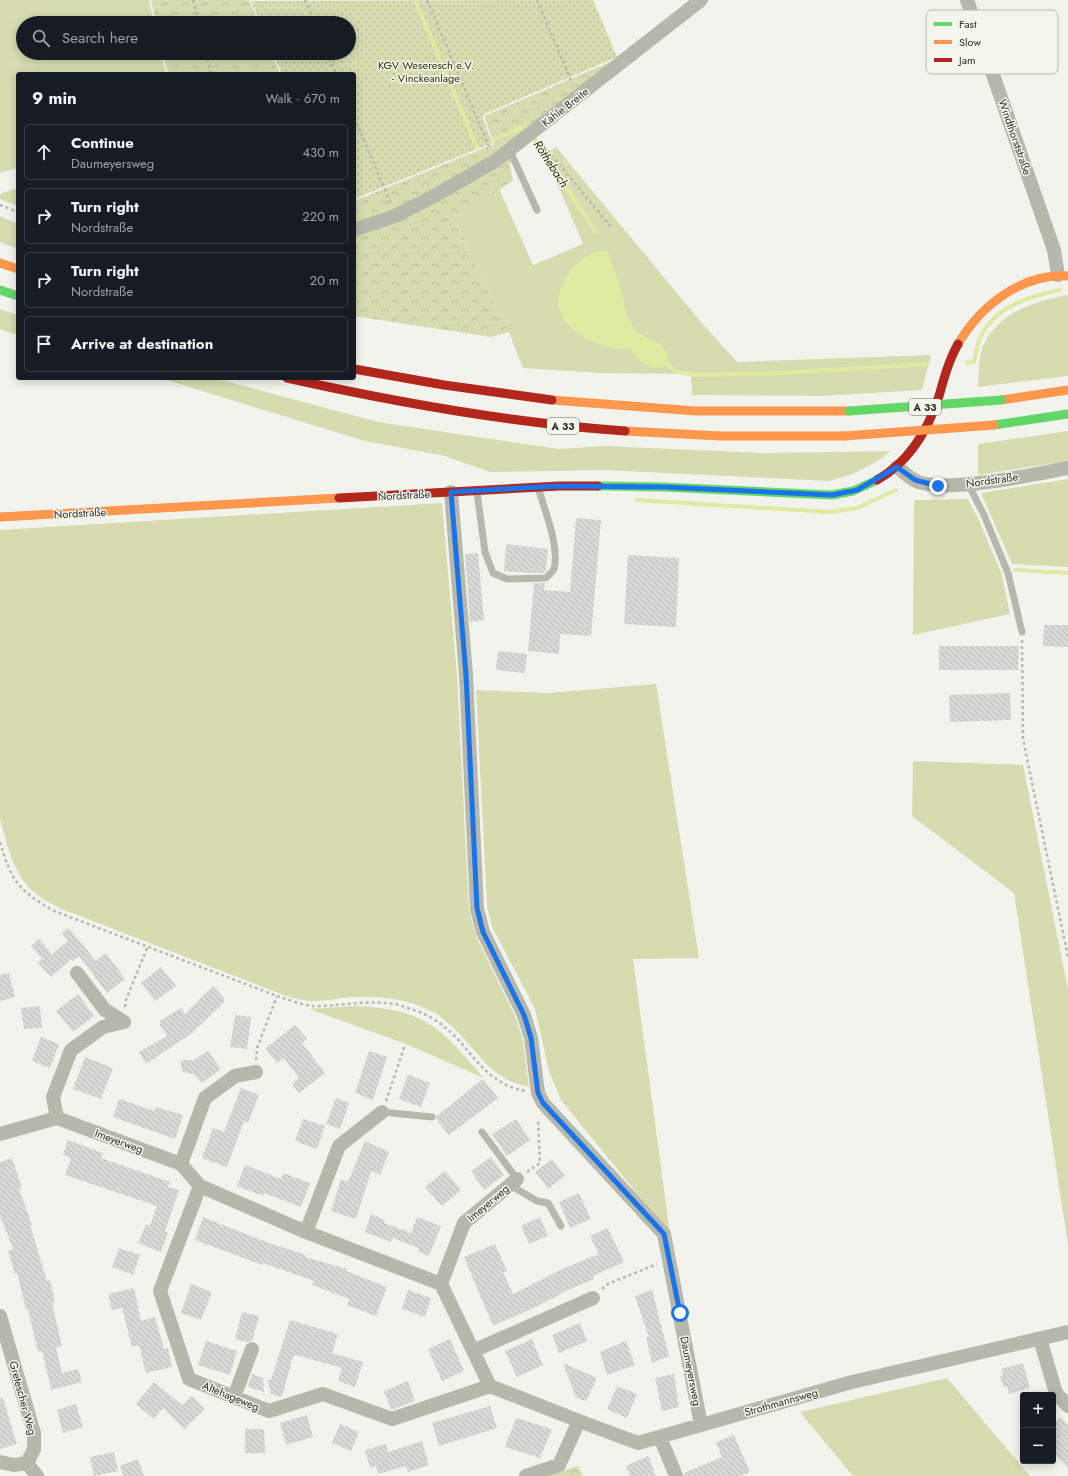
<!DOCTYPE html>
<html lang="en">
<head>
<meta charset="utf-8">
<style>
	:root { --surface:#171b24; --page:#20242c; --text:#f1f3f6; --muted:#9ea1a6; --line:#363941 }
	body { margin:0; font-family:Jost,sans-serif; background:var(--page); color:var(--text) }
	.controls { position:absolute; right:12px; bottom:12px; display:grid; overflow:hidden; border-radius:4px; box-shadow:0 2px 10px #0003 }
	.controls button { width:36px; height:36px; display:grid; place-items:center; padding:0; border:0; border-bottom:1px solid var(--line); background:var(--surface); color:var(--text); font:20px sans-serif }
	.stop { position:absolute; width:12px; height:12px; margin:-9px; border:3px solid #1a73e8; border-radius:50%; background:#fff }
	.stop.end { background:#1a73e8; border-color:#fff; box-shadow:0 1px 4px #0008 }
	.list { margin:0; padding:0; list-style:none }
	h2 { display:flex; justify-content:space-between; align-items:center; height:52px; margin:0; padding:0 16px; font-size:17px }
	h2 small { font-size:13px; font-weight:400; color:var(--muted) }
	.list li { display:grid; grid-template-columns:26px 1fr auto; gap:12px; align-items:center; box-sizing:border-box; height:56px; margin:0 8px 8px; padding:0 8px; border:1px solid var(--line); border-radius:4px }
	.list b { display:block; font-size:15px; white-space:nowrap }
	.list p { margin:0; font-size:13px; white-space:nowrap; color:var(--muted) }
	.list em { font-size:13px; font-style:normal; color:var(--muted) }
	.icon { flex:none; width:22px; height:22px; fill:none; stroke:currentColor; stroke-width:2; stroke-linecap:round; stroke-linejoin:round }
	.map { position:relative; flex:none; width:1068px; height:1476px; overflow:hidden }
	.search { position:absolute; background:var(--surface); box-shadow:0 2px 10px #0003; left:16px; top:16px; width:340px; height:44px; display:flex; align-items:center; gap:10px; box-sizing:border-box; padding:0 14px; border-radius:22px; color:var(--muted); font-size:15px }
	.panel { position:absolute; background:var(--surface); box-shadow:0 2px 10px #0003; left:16px; top:72px; width:340px; height:308px; border-radius:4px }
	.map>svg:first-child { display:block }
	.grass { fill:#d6dcb0 }
	.forest { fill:url(#forest-crowns) }
	.garden { fill:url(#garden-dots) }
	.water { fill:#dfeaa2 }
	.lines { fill:none; stroke-linecap:round; stroke-linejoin:round }
	.stream { stroke:#dfeaa2; stroke-width:4 }
	.building { fill:url(#building-back-hatch) }
	.path { stroke:#b8b9b0; stroke-width:2.5; stroke-dasharray:3 3; stroke-linecap:butt }
	.lane { stroke:#b7b8ac; stroke-width:7 }
	.street { stroke:#b7b8ac; stroke-width:14 }
	.fast { stroke:#63d668; stroke-width:9 }
	.slow { stroke:#ff974d; stroke-width:9 }
	.jam { stroke:#b3261e; stroke-width:9 }
	.fast-bridge { stroke:#63d668; stroke-width:9 }
	.slow-bridge { stroke:#ff974d; stroke-width:9 }
	.route { stroke:#1a73e8; stroke-width:5 }
	.labels { text-anchor:middle; dominant-baseline:central; stroke-width:3; stroke-linejoin:round; paint-order:stroke }
	.shield { fill:#f4f5ec; stroke:#696a65; stroke-width:1 }
	.shield-label { font-size:10px; font-weight:bold; fill:#2e2f2b }
	.park-label { font-size:11px; fill:#2e3307; stroke:#f4f5ec }
	.street-label { font-size:11px; fill:#2e2f2b; stroke:#f4f5ec }
	.water-label { font-size:12px; font-style:italic; fill:#282d01; stroke:#f4f5ec }
	.key { fill:#f4f5ec; stroke:#b9bab2; stroke-width:1 }
	.key-label { font-size:11px; fill:#2e2f2b }
</style>
</head>
<body>
<div class="map">
<svg width="1068" height="1476" viewBox="0 0 1068 1476">
	<defs>
		<pattern id="forest-crowns" width="20" height="18" patternUnits="userSpaceOnUse"><rect width="20" height="18" fill="#d6dcb0"/><path d="M2 6a3 3 0 1 1 6 0M12 15a3 3 0 1 1 6 0" fill="none" stroke="#b8bd98"/></pattern>
		<pattern id="garden-dots" width="8" height="8" patternUnits="userSpaceOnUse"><rect width="8" height="8" fill="#d6dcb0"/><path d="M2 2h.1M6 6h.1" fill="none" stroke="#b8bd98" stroke-width="1.8" stroke-linecap="round"/></pattern>
		<pattern id="building-back-hatch" width="6" height="6" patternUnits="userSpaceOnUse"><rect width="6" height="6" fill="#d8d9d5"/><path d="M-1 5l2 2M0 0l6 6M5-1l2 2" fill="none" stroke="#babbb7"/></pattern>
	</defs>
	<rect width="100%" height="100%" fill="#f3f3ee"/>
	<path class="grass" d="M0,0H149L154,23H23V53H161L166,74H18V168L0,173Z
		M556,147L700,321L737,362L931,355L922,390L820,396L692,395L691,374L601,373L523,368L509,332L453,218L499,189L533,265L583,244L545,155Z
		M18,188V206L0,199V194Z
		M0,216L18,224V249L0,242Z
		M1068,295V376L978,387C979,373 978,355 985,342C1002,311 1036,301 1068,295Z
		M0,309L18,315V335L0,329Z
		M160,378H214L378,422L559,449L605,446L763,453L891,451C872,466 853,475 829,481L603,470L490,472L445,456L365,441Z
		M1068,431V461L978,475V444Z
		M1068,479V567L1012,564L981,493Z
		M968,499L978,518L1002,575L1010,614L913,635L914,500Z
		M442,503L457,675L469,910L477,938L517,1020L523,1041L529,1087C488,1079 478,1049 449,1024C445,1021 440,1016 435,1013C409,999 382,996 352,997C339,998 326,1001 313,1001C304,1001 294,998 286,996L59,908C52,904 44,900 38,895C13,877 8,846 0,819V530Z
		M656,684L699,958L633,959L670,1234L561,1100L549,1071L535,1009L492,927L487,906L476,690L548,693Z
		M913,761L1023,765L1068,990V1245L1014,893L912,816Z
		M354,1006C426,1009 439,1027 484,1078L406,1044L309,1009Z
		M947,1378L1030,1476H853L800,1412Z"/>
	<path class="forest" d="M151,0H249L259,23H156Z
		M163,53H271L280,74H168Z
		M617,59L514,141L510,166L513,181L453,218L509,332L491,337L354,316V201L494,144L484,116Z
		M578,1466L583,1476H546Z"/>
	<path class="garden" d="M593,0L617,57L482,115L492,143L354,199V74H282L273,53H349V23H260L251,1Z"/>
	<path class="water" d="M598,251H608C611,263 617,274 620,286C624,300 625,316 634,328C644,342 667,338 668,360L662,367C647,369 640,362 631,350C624,347 615,350 607,347C581,340 545,315 562,285C572,266 578,259 598,251Z"/>
	<g class="lines">
		<path class="stream" d="M415,0L477,147
			M493,140L526,126L595,231
			M967,363L974,362C976,354 977,345 980,338C995,306 1030,296 1060,290
			M666,364L677,372L695,375L782,373L926,364
			M637,500L830,512L857,508L896,490
			M1015,570L1068,573"/>
	</g>
	<path class="building" d="M576,518L601,520L591,636L560,634L559,654L528,651L534,583H545L544,590L570,592Z
		M506,544L548,549L546,571L544,573H530L504,571Z
		M478,553L484,620L470,622L465,554Z
		M628,555L679,558L676,627L624,624Z
		M1044,625H1068V647L1043,646Z
		M939,646H1019L1018,670H939Z
		M498,651L527,654L525,673L496,670Z
		M1010,693L1011,720L950,722L949,695Z
		M69,928L96,961L106,953L125,979L107,993L79,956L73,961L71,959L51,977L38,963L42,959L31,946L39,939L52,954L68,941L62,933Z
		M161,967L176,986L155,1001L141,983Z
		M9,973L15,997L0,1001V975Z
		M213,986L224,998V1002L192,1033L146,1064L139,1052L167,1036L160,1025V1021L181,1008L185,1014Z
		M78,994L94,1016L73,1032L56,1011Z
		M40,1006L42,1028L24,1029L21,1008Z
		M235,1015L251,1017L247,1049L230,1047Z
		M295,1025L307,1039L302,1043L325,1073L299,1093L292,1084L299,1078L284,1058L277,1063L265,1049Z
		M41,1037L59,1044L50,1068L32,1061Z
		M208,1051L221,1069L202,1083L193,1074L183,1072L181,1068V1060H194Z
		M369,1051L387,1057L373,1100L355,1093Z
		M85,1057L113,1068L101,1099L73,1089Z
		M408,1075L430,1083L421,1107L399,1099Z
		M483,1079L498,1098L449,1135L436,1119L437,1116Z
		M241,1088L259,1095L248,1123L244,1121L227,1167L202,1158L213,1128L224,1132Z
		M336,1098L349,1103L340,1129L326,1124Z
		M119,1099L155,1111L156,1107L183,1115L175,1139L113,1117Z
		M303,1119L325,1126L317,1149L295,1141Z
		M516,1119L530,1140L507,1156L492,1134Z
		M68,1140L103,1153L101,1158L170,1182L168,1187L179,1190L165,1231L168,1233L161,1252L138,1243L146,1224L150,1226L157,1206L65,1175L71,1158L63,1155Z
		M365,1141L389,1152L380,1175L371,1171L356,1219L331,1211L341,1179L348,1182Z
		M491,1157L504,1175L484,1190L471,1171Z
		M12,1158L22,1188L19,1189L32,1225H30L47,1281L50,1280L55,1302L52,1303L62,1346L56,1347L62,1373L78,1369L82,1382L51,1390L42,1351L38,1352L28,1309L26,1310L17,1273L15,1274L8,1251L13,1249L0,1216V1162Z
		M552,1159L565,1176L548,1189L535,1172Z
		M245,1165L281,1179L283,1173L310,1183L301,1207L264,1193L263,1196L237,1186Z
		M445,1171L461,1190L442,1206L425,1187Z
		M579,1193L591,1219L570,1228L559,1202Z
		M371,1214L385,1220L384,1223L411,1233L417,1217L441,1226L429,1256L417,1251L419,1248L393,1238L391,1242L365,1232Z
		M203,1217L269,1243L306,1255L305,1257L347,1269L346,1271L387,1287L376,1316L347,1305L349,1299L312,1285L314,1281L263,1263L262,1265L195,1240Z
		M540,1217L548,1236L529,1244L521,1226Z
		M608,1228L624,1262L593,1276L594,1279L560,1293L561,1294L533,1308L493,1326L464,1257L495,1244L507,1271L503,1272L513,1294L560,1270L599,1254L590,1236Z
		M119,1248L140,1255L133,1275L112,1267Z
		M191,1284L212,1292L201,1320L181,1313Z
		M134,1288L141,1321L155,1317L164,1349L168,1348L172,1367L146,1373L139,1345L132,1347L122,1308L112,1310L108,1294Z
		M408,1290L431,1298L425,1317L402,1309Z
		M652,1290L669,1356L652,1363L646,1337H649L635,1296Z
		M242,1312L259,1316L252,1341L247,1342L235,1339Z
		M290,1320L338,1334L332,1353L363,1362L355,1387L338,1381L342,1368L296,1355L295,1356H293L282,1397L271,1394L267,1379L271,1380Z
		M580,1323L587,1341L559,1353L552,1335Z
		M450,1339L464,1371L442,1381L428,1349Z
		M532,1339L543,1365L517,1377L505,1351Z
		M206,1341L237,1351L230,1375L198,1365Z
		M626,1341L635,1365L607,1375L600,1352Z
		M563,1363L597,1378L586,1401L576,1398Z
		M1023,1363L1030,1388L1009,1394L1007,1386L1003,1387L1000,1376H1003L1001,1369Z
		M252,1374L263,1378L264,1392L248,1387Z
		M674,1374L679,1407L662,1411L655,1378Z
		M408,1381L415,1401L391,1410L384,1391Z
		M154,1382L182,1405L192,1396L205,1409L184,1429L163,1408L154,1419L136,1404Z
		M617,1386L637,1394L627,1418L607,1409Z
		M3,1398L17,1444L0,1449V1399Z
		M76,1404L83,1427L63,1433L57,1410Z
		M490,1406L497,1428L439,1446L432,1423Z
		M307,1415L313,1437L286,1445L280,1423Z
		M1061,1417L1068,1425V1469L1053,1451V1424Z
		M516,1418L552,1429L540,1458L505,1447Z
		M340,1424L359,1432L351,1451L332,1443Z
		M245,1429H264L265,1453H245Z
		M734,1435L750,1472L740,1476H684V1473L722,1457L716,1442Z
		M422,1441L429,1465L408,1472L406,1466L378,1474L376,1466L370,1468L365,1450L386,1444L388,1452Z
		M114,1452L118,1471L94,1476L90,1457Z
		M648,1456L656,1476H630L626,1466Z
		M138,1459L144,1476H123L120,1466Z"/>
	<g class="lines">
		<path class="path" d="M193,0L199,23
			M305,0L315,23
			M427,0L490,149
			M537,0L572,83
			M206,53L211,74
			M327,53L336,74
			M354,117L391,204
			M540,141L611,227
			M0,205L18,212
			M1022,640L1023,739L1068,957
			M0,842C11,881 19,891 54,911L277,996C288,999 301,1005 312,1006C344,1007 377,996 408,1008C417,1011 426,1014 433,1019C470,1040 477,1081 525,1091
			M125,1007L126,1000L147,948
			M256,1060L257,1048L277,996
			M386,1101L405,1045
			M527,1172L540,1163L538,1119
			M602,1289L608,1284L657,1264"/>
		<path class="lane" d="M510,151L537,210
			M968,484L984,515L1008,573L1022,632
			M477,492L485,552L493,573L507,579L546,578C549,575 552,572 554,569C560,546 544,509 538,487
			M382,1112L432,1117
			M482,1132L517,1179
			M510,1185L537,1201L548,1203L561,1226"/>
		<path class="street" d="M967,0L1054,250L1058,275
			M354,230L395,216L438,194L495,161L701,0
			M897,467C903,471 908,477 914,480C941,495 1035,474 1068,468
			M451,492L466,675L477,909L483,932L524,1015L531,1038L538,1093L543,1103L664,1234L701,1425
			M77,973L105,1010L124,1022
			M57,1118L53,1097L71,1050L103,1027L124,1022
			M0,1134L57,1118L181,1164L200,1186L306,1232L441,1284L490,1386L579,1421
			M181,1164L205,1098L235,1076L256,1072
			M200,1186L160,1291L189,1379L269,1411L323,1394L392,1419L490,1386
			M306,1232L339,1146L382,1112
			M441,1284L464,1223L517,1179
			M0,1316L34,1433V1449L27,1463
			M1040,1339L1056,1393L1068,1406
			M473,1351L593,1298
			M234,1397L252,1349
			M660,1437L676,1476
			M0,1462L14,1465L27,1463
			M27,1463L37,1476
			M526,1476L559,1465L579,1421L638,1443L852,1382L1068,1332"/>
		<path class="fast" d="M0,290L18,296
			M994,425L1068,414
			M598,486L663,487L832,495L853,491L877,480"/>
		<path class="slow" d="M0,263L18,269
			M958,344C980,306 1022,273 1068,276
			M552,400L696,411H849
			M1001,400L1068,390
			M625,431L721,436H844
			M0,517L339,498"/>
		<path class="jam" d="M354,369L444,385L552,400
			M287,378C399,403 511,423 625,431
			M877,480C909,462 928,430 939,396C944,378 949,360 958,344
			M339,498L559,486H598"/>
		<path class="fast-bridge" d="M849,411L1001,400"/>
		<path class="slow-bridge" d="M844,436L994,425"/>
	</g>
	<g class="lines">
		<path class="route" d="M680,1313L664,1234L543,1103L538,1093L531,1038L524,1015L483,932L477,908L466,675L451,492L559,486L663,487L832,495L857,490L897,467L915,480L938,486"/>
	</g>
	<g class="labels">
		<g class="shield">
			<rect x="909" y="399" width="32" height="16" rx="3"/>
			<rect x="547" y="418" width="32" height="16" rx="3"/>
		</g>
		<g class="shield-label">
			<text x="925" y="407">A 33</text>
			<text x="563" y="426">A 33</text>
		</g>
		<g class="park-label">
			<text x="426" y="65">KGV Weseresch e.V.<tspan x="426" dy="13">- Vinckeanlage</tspan></text>
		</g>
		<g class="street-label">
			<text transform="translate(565 107) rotate(-38)">Kahle Breite</text>
			<text transform="translate(1015 137) rotate(71)">Windthorststraße</text>
			<text transform="translate(992 480) rotate(-8)">Nordstraße</text>
			<text transform="translate(404 495) rotate(-3)">Nordstraße</text>
			<text transform="translate(80 513) rotate(-3)">Nordstraße</text>
			<text transform="translate(119 1141) rotate(20)">Imeyerweg</text>
			<text transform="translate(488 1203) rotate(-40)">Imeyerweg</text>
			<text transform="translate(691 1371) rotate(79)">Daumeyersweg</text>
			<text transform="translate(231 1396) rotate(22)">Altehageweg</text>
			<text transform="translate(23 1398) rotate(75)">Gretescher Weg</text>
			<text transform="translate(781 1402) rotate(-16)">Strothmannsweg</text>
		</g>
		<g class="water-label">
			<text transform="translate(551 164) rotate(57)">Röthebach</text>
		</g>
	</g>
	<rect x="926" y="10" width="132" height="64" rx="6" class="key"/>
	<rect x="934" y="22" width="18" height="4" fill="#63d668"/>
	<rect x="934" y="40" width="18" height="4" fill="#ff974d"/>
	<rect x="934" y="58" width="18" height="4" fill="#b3261e"/>
	<g class="key-label">
		<text x="959" y="28">Fast</text>
		<text x="959" y="46">Slow</text>
		<text x="959" y="64">Jam</text>
	</g>
</svg>
<div class="controls">
<button>+</button>
<button>−</button>
</div>
<div class="stop" style="left:680px;top:1313px"></div>
<div class="stop end" style="left:938px;top:486px"></div>
<div class="search"><svg class="icon" aria-label="search" viewBox="0 0 24 24"><circle cx="10" cy="10" r="6"/><path d="M15 15l6 6"/></svg>Search here</div>
<section class="panel">
<h2>9 min<small>Walk · 670 m</small></h2>
<ul class="list">
<li><svg class="icon" aria-label="ahead" viewBox="0 0 24 24"><path d="M12 20V5M6 11l6-6 6 6"/></svg><div><b>Continue</b><p>Daumeyersweg</p></div><em>430 m</em></li>
<li><svg class="icon" aria-label="right" viewBox="0 0 24 24"><path d="M7 20v-9h11M14 6l5 5-5 5"/></svg><div><b>Turn right</b><p>Nordstraße</p></div><em>220 m</em></li>
<li><svg class="icon" aria-label="right" viewBox="0 0 24 24"><path d="M7 20v-9h11M14 6l5 5-5 5"/></svg><div><b>Turn right</b><p>Nordstraße</p></div><em>20 m</em></li>
<li><svg class="icon" aria-label="arrive" viewBox="0 0 24 24"><path d="M6 21V4h12l-3 4 3 4H6"/></svg><div><b>Arrive at destination</b></div></li>
</ul>
</section>
</div>
</body>
</html>
